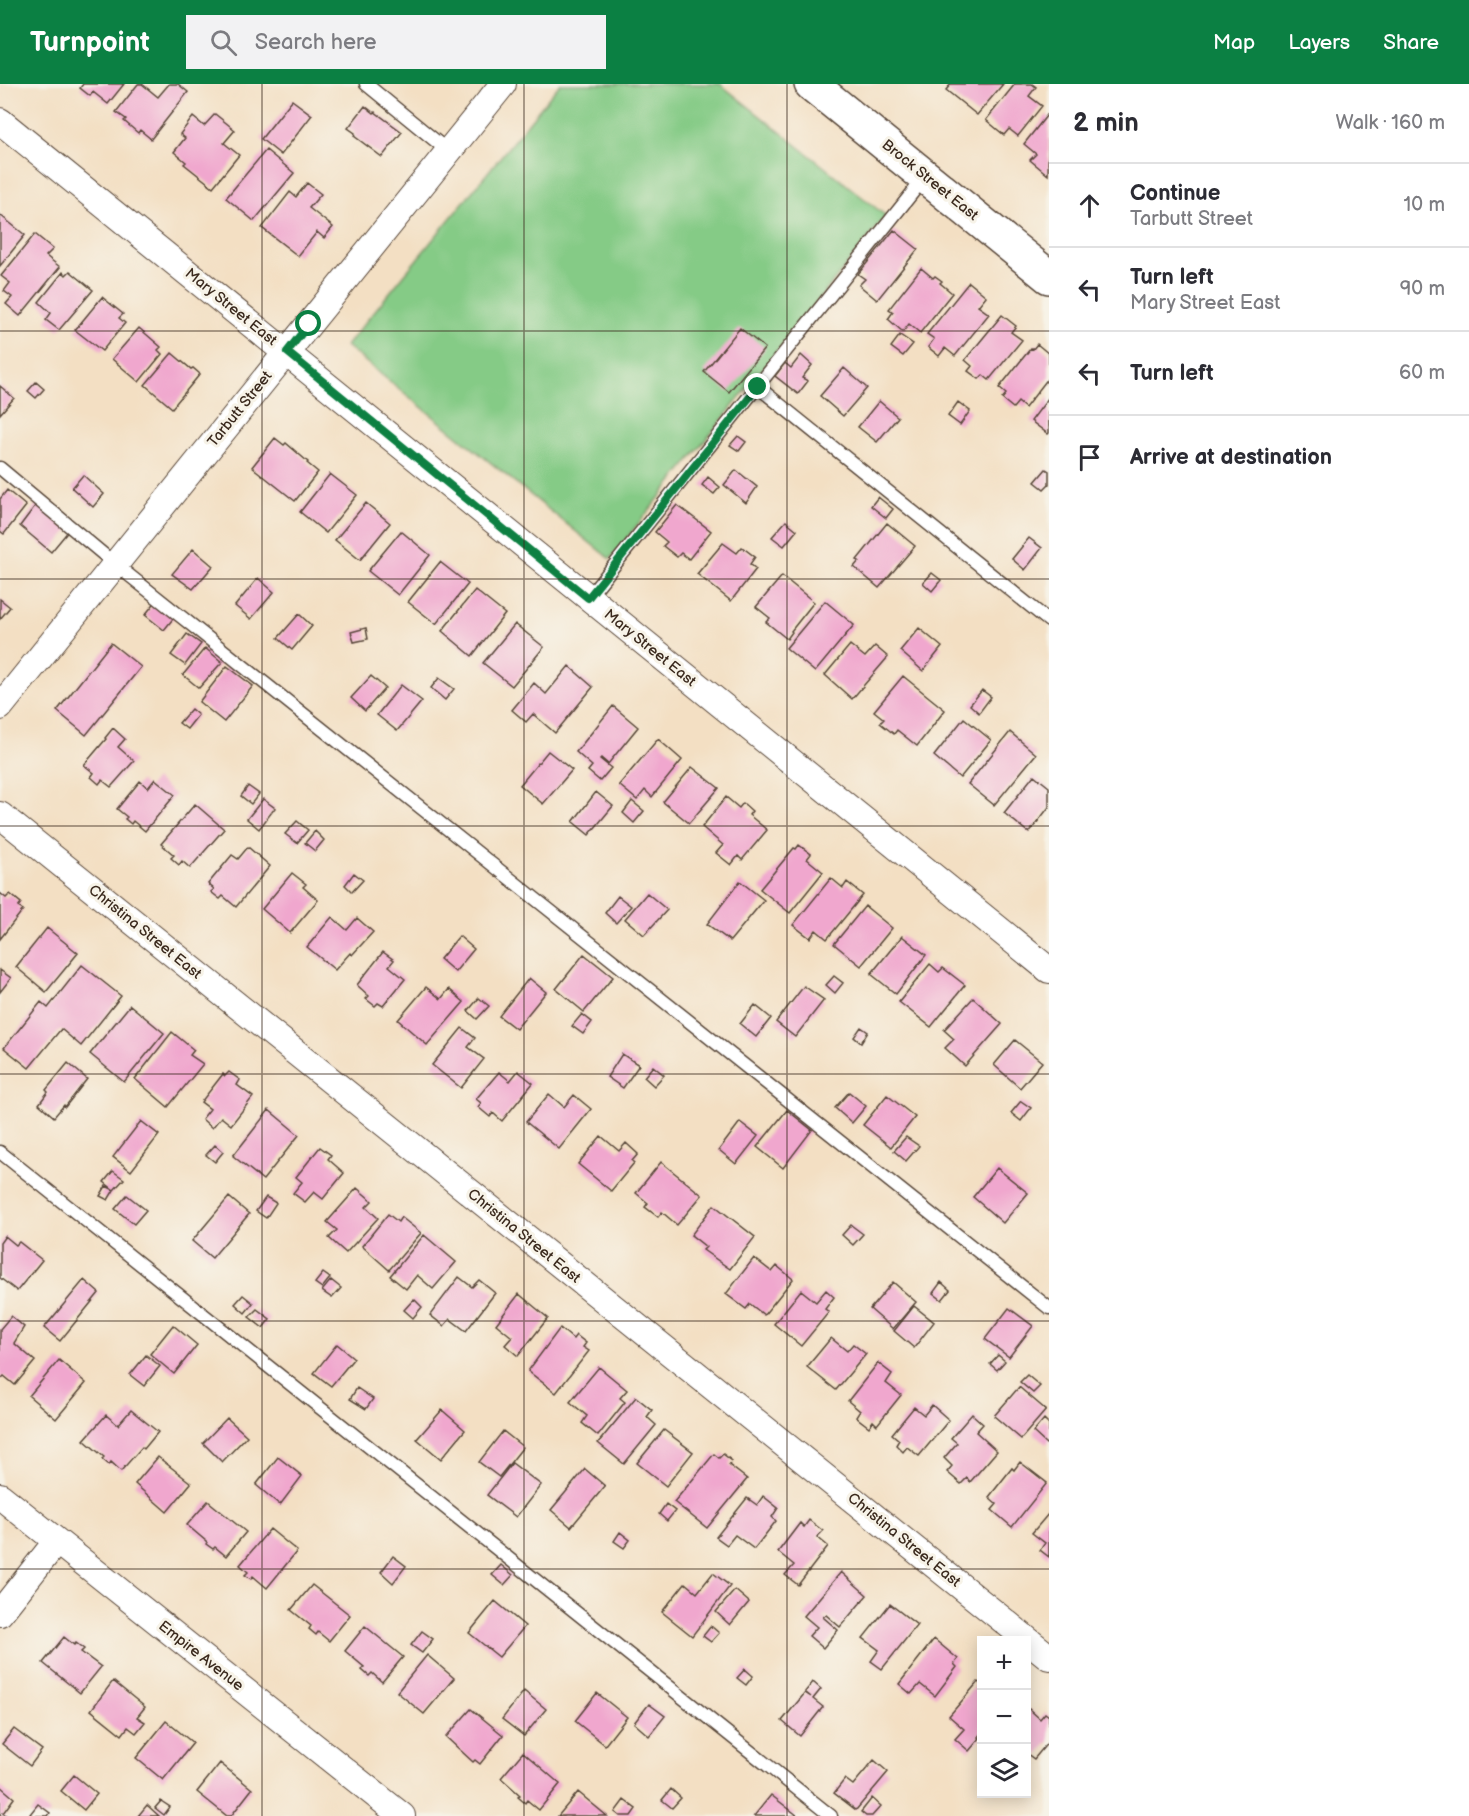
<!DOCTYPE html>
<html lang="en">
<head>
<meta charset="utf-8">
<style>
	:root { --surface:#fff; --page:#f2f2f3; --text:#2b2b33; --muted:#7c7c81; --line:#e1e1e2; --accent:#0b8043 }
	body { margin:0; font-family:"Balsamiq Sans",sans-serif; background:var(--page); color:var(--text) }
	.controls { position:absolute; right:18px; bottom:18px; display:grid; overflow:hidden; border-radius:0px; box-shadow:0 3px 15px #0003 }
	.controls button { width:54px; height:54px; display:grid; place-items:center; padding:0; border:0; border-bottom:2px solid var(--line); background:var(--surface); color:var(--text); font:30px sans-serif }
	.stop { position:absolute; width:18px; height:18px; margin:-14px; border:4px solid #0b8043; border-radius:50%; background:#fff }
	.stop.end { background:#0b8043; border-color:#fff; box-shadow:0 2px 6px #0008 }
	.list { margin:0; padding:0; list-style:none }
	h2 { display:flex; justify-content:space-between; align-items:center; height:78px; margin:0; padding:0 24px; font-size:26px }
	h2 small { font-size:20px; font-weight:400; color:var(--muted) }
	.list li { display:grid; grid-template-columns:39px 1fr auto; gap:18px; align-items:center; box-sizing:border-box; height:84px; padding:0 24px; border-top:2px solid var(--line) }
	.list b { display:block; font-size:22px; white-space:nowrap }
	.list p { margin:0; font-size:20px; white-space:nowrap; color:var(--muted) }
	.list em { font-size:20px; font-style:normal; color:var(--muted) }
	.icon { flex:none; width:33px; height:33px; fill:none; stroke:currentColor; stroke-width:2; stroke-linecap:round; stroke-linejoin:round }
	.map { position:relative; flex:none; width:1049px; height:1732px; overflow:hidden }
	header { display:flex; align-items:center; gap:36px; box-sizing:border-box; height:84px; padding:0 30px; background:var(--accent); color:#fff }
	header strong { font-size:28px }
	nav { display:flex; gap:33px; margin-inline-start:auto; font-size:21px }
	.search { width:420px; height:54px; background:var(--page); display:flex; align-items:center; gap:15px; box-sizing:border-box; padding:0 21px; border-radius:0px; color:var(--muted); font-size:22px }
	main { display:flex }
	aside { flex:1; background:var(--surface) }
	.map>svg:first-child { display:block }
	.green { fill:#85cb86; stroke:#607a52; stroke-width:1.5 }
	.building { fill:#f0a7ce }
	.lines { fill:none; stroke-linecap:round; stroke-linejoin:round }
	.lane-casing { stroke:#574537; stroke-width:15 }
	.street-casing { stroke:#574537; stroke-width:28 }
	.secondary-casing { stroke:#574537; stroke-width:36 }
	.lane { stroke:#fff; stroke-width:12 }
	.street { stroke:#fff; stroke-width:26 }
	.secondary { stroke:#fff; stroke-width:33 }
	.route { stroke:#0b8043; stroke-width:8 }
	.grid { fill:none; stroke:#3b2a1e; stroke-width:1.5; stroke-opacity:0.55 }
	.labels { text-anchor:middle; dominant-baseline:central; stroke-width:6; stroke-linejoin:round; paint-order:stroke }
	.street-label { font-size:15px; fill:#3b2a1e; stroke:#f7f3e8 }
</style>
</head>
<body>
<header>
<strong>Turnpoint</strong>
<div class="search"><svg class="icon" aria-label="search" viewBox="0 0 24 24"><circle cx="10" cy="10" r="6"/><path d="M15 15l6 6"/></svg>Search here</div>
<nav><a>Map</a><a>Layers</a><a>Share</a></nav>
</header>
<main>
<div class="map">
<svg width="1049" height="1732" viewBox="0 0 1049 1732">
	<rect width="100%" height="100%" fill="#f7f3e8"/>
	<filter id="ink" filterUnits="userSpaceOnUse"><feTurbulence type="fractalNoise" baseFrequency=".0167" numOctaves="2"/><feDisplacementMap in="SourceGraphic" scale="12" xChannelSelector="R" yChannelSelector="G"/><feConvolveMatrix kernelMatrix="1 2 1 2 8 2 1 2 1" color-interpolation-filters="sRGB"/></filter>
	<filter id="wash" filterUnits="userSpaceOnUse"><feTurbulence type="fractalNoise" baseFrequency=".008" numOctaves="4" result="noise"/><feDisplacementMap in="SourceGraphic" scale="24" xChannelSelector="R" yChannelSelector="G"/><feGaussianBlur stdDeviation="1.35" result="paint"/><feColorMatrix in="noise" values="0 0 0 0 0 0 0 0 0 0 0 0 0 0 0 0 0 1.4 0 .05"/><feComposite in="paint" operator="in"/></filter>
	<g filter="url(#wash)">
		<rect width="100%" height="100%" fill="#f3dfc3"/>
		<path class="green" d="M560,0H720L886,132L610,475L346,262Z"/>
		<g id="blocks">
			<path class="building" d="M83,0H124L108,20L93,8L90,12L80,4Z
				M138,0H142L158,13L169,0H178L188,8L151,55L140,46L138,49L124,37L126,35L116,28Z
				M951,0H1003L977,31L946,6Z
				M1015,0H1032L1036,3L1029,12L1042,22L1018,52L1009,45L1004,51L986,36Z
				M292,16L312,31L281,71L261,55Z
				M365,22L374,29L375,28L402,48L382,73L354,52L355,49L348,44Z
				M215,30L235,46L224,59L239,71L213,103L184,80L186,78L174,68L185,54L180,50L193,33L204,42Z
				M1047,31L1049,33L1048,91L1030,76L1036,70L1024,60Z
				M266,66L294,89L254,137L226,114Z
				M307,99L321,110L309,124L333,143L324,154L317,148L298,172L262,144L290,108L296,113Z
				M0,131L25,151L0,182Z
				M894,146L918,165L877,216L859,201L865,195L858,190Z
				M35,150L53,165L46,172L60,183L20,232L6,220L12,213L4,207L10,199L1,192Z
				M921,184L933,194L935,192L942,197L940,199L952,209L920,249L909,240L903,248L888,235L893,228L889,225Z
				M70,187L93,206L59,246L46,236L51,229L39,218L63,188L66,191Z
				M969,198L986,212L978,222L989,230L955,272L945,264L939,272L928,263L934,255L927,250Z
				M102,213L123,230L119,234L125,239L102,267L75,246Z
				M1002,231L1016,242L1011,248L1022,256L989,296L983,291L979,295L968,287L972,282L965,276Z
				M139,244L161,263L158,266L162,270L139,298L112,275Z
				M740,244L765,264L729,308L704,288Z
				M900,251L913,260L903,272L891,263Z
				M1037,260L1049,270V293L1025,324L1018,318L1013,324L1002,315L1006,310L999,304L1031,264L1033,265Z
				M172,269L191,285L193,284L200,290L172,324L145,301Z
				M801,271L812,281L802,294L808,297L798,310L775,292L785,279L791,284Z
				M844,284L867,304L843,332L820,312Z
				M36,298L44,305L36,314L28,307Z
				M0,302L14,314L0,330Z
				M1049,313V349L1048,350L1031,337Z
				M879,317L898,333L877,358L858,343Z
				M958,318L970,327L960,341L948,332Z
				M738,352L746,358L739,367L730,361Z
				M275,354L284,361L286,359L308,378L307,379L318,388L295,417L252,383Z
				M1046,385L1049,387V400L1044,405L1035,398Z
				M736,386L757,403L746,419L724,401Z
				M330,390L357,411L326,449L300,428Z
				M83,391L104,410L93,423L72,404Z
				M708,393L720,403L714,410L702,401Z
				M7,406L26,422L4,450L0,447V415Z
				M878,413L893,425L886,434L871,422Z
				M38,418L70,445L51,468L20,442Z
				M366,419L390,439L360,476L335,456Z
				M677,421L711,447L689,475L681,469L677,473L663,462L667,458L655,448Z
				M786,437L797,446L784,462L772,453Z
				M887,439L915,462L879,504L854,483L859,477L857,476Z
				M401,447L430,471L398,511L368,487Z
				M1029,454L1042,464L1025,486L1012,475Z
				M723,459L737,469L742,463L755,473L750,480L756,485L731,517L697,490Z
				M193,465L213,482L193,505L172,490Z
				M440,478L468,500L436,540L408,518Z
				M932,489L941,496L932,507L923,499Z
				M782,492L814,518L791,547L792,548L787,555L766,538L770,534L756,523Z
				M258,494L274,508L251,535L235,522Z
				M475,506L505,530L472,572L442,547Z
				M0,515L10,523L0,535Z
				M157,516L176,531L164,546L145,531Z
				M825,517L854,541L815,588L786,564Z
				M299,530L312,542L292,566L278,554Z
				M515,540L544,563L512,602L483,579Z
				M366,544L368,555L354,558L351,548Z
				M919,544L942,563L923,587L900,567Z
				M187,550L201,560L185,581L171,571Z
				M111,559L141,583L86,651L57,627Z
				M850,561L865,573L875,562L888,573L852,615L825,591Z
				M205,564L222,578L199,604L183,591Z
				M227,582L253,602L224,638L199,618Z
				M569,582L593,603L555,649L533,630L526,638L512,626L534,599L546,610Z
				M371,592L385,604L365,627L351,614Z
				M903,592L945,626L917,662L897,646L894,650L880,639L884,635L874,627Z
				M439,594L454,605L445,616L431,604Z
				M401,601L422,617L397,647L377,631Z
				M982,606L991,613L979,629L970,621Z
				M613,622L638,643L608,680L601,674L600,675L611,684L600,697L588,687L592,682L576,668Z
				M191,625L198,631L187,645L179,639Z
				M964,634L991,656L960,694L934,672Z
				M113,644L125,655L118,663L134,677L111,703L102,696L99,700L91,693L94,689L84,681L106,655L105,654Z
				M1010,648L1036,670L994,721L968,700Z
				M658,655L682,676L652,713L645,706L637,716L619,701Z
				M548,667L572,686L543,720L520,701Z
				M692,683L719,704L689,739L663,718Z
				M1034,691L1049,703V723L1029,749L1004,729Z
				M155,695L175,711L145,747L133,737L131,740L125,735L127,733L117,725L140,697L148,704Z
				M248,702L259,710L251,720L241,712Z
				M596,708L613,722L589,751L573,738Z
				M726,713L739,724L743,719L752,727L749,731L767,746L742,776L738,772L731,781L716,769L723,761L702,743Z
				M263,715L275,724L259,745L247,735Z
				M632,717L644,727L634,739L623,729Z
				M195,720L224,745L190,784L182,777L179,781L171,774L174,771L161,760Z
				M297,737L308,746L297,759L285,750Z
				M315,747L324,756L315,767L305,759Z
				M799,761L811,770L807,775L823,788L790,829L760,805L794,764L796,765Z
				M248,763L270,782L236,823L223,812L220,815L211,808L214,805L208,800L232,771L238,775Z
				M292,789L306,800L303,803L318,816L290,849L262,825Z
				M354,789L363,796L352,808L345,801Z
				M831,794L843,804L847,798L863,811L827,855L816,846L810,854L793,841Z
				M740,797L764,816L730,857L707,840Z
				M0,809L6,814L10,810L21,819L18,823L23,826L0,855Z
				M647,809L667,826L644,851L625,835Z
				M618,812L631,822L616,839L605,829Z
				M865,822L892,844L861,882L834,860Z
				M332,833L347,846L357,834L373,848L352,871L350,869L335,886L307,863Z
				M47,844L78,869L46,908L16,883Z
				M459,852L474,865L455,888L440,875Z
				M902,852L926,871L896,910L871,890Z
				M383,868L394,876L389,882L405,895L383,922L378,919L375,922L366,915L369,912L357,901Z
				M584,870L613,893L584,928L556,905Z
				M930,880L939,888L943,884L965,901L931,943L899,918Z
				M82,881L121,912L81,962L61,945L29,984L4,964L41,918L48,924Z
				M0,886L11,894L0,908Z
				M834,892L843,899L835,909L826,901Z
				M529,894L546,908L516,945L499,932Z
				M804,902L824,916L795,953L776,938Z
				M426,903L441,915L449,905L464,918L427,961L398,936Z
				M479,914L489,922L477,935L468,927Z
				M973,914L1002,940L965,982L945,964L954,955L944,946Z
				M130,921L164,949L124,998L90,970Z
				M755,921L771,934L756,953L740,940Z
				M582,930L592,938L583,950L572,942Z
				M861,943L868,948L861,959L854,953Z
				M462,944L475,954L468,963L484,975L461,1004L432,981Z
				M172,948L194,966L190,971L203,980L168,1023L135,995Z
				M1015,956L1042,978L1020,1004L994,981Z
				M622,970L639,981L623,1004L607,993Z
				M68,979L87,995L65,1023L64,1021L54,1033L39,1020L48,1008L46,1006Z
				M653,982L664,991L654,1002L644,993Z
				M518,987L533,999L502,1037L493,1029L490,1033L478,1023L481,1019L476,1015L499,988L510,997Z
				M229,988L240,996L237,1001L253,1013L231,1041L221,1033L212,1044L202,1035L210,1025L201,1018L223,990L225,992Z
				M849,1008L866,1022L852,1039L835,1024Z
				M549,1010L564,1023L574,1011L591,1025L559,1065L526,1038Z
				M887,1011L915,1033L891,1063L863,1041Z
				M1021,1017L1031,1024L1021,1037L1011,1029Z
				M269,1026L299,1051L263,1096L233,1072Z
				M787,1026L812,1046L783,1084L757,1063Z
				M141,1037L159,1051L131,1087L113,1073Z
				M740,1038L758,1052L736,1080L719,1066Z
				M601,1052L619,1067L626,1059L638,1070L632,1077L634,1079L611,1107L578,1080Z
				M906,1053L919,1062L906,1077L894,1067Z
				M215,1061L223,1068L215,1078L206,1071Z
				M320,1063L331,1071L328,1075L344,1089L323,1115L314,1108L305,1118L293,1109L302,1098L296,1093Z
				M661,1078L702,1111L677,1141L662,1128L658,1133L645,1123L648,1119L636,1109Z
				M997,1084L1028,1109L1003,1139L973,1113Z
				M113,1087L124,1095L114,1106L104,1098Z
				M106,1102L114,1106L108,1116L100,1112Z
				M357,1104L372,1117L366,1123L378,1134L346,1169L329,1154L337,1146L327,1138Z
				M127,1111L146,1126L134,1140L115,1125Z
				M229,1113L249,1130L212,1174L192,1157Z
				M266,1113L276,1119L266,1134L256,1127Z
				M714,1121L755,1153L730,1185L703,1166L706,1163L691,1151Z
				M388,1130L398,1138L401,1133L421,1149L389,1186L362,1162Z
				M851,1141L863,1150L853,1161L842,1151Z
				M424,1151L456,1178L433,1205L417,1191L406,1205L390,1192Z
				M5,1152L16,1161L19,1158L42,1176L17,1207L0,1194V1159Z
				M754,1174L772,1188L777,1182L793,1195L764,1231L750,1220L746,1225L726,1210Z
				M323,1189L330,1194L322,1204L315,1199Z
				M459,1193L472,1203L479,1196L495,1209L466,1247L450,1235L444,1242L430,1231Z
				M84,1196L99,1209L60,1257L44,1244Z
				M331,1196L341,1204L332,1214L322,1207Z
				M893,1198L916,1218L893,1245L870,1225Z
				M941,1198L950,1206L942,1216L933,1209Z
				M801,1206L816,1218L826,1206L834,1213L825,1225L829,1228L801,1262L774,1240Z
				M519,1210L548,1234L518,1272L505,1261L512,1253L496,1240Z
				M243,1211L253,1219L245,1229L235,1220Z
				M414,1215L422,1223L413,1234L404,1226Z
				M914,1222L934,1238L914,1264L894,1247Z
				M1009,1224L1033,1242L1009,1273L985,1255Z
				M257,1225L270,1235L263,1244L249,1233Z
				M11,1232L24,1243L14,1259L35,1277L15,1301L4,1292L1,1295L0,1294V1245Z
				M173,1241L197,1261L174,1290L150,1270Z
				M560,1244L573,1255L576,1251L586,1259L583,1263L589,1267L556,1309L528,1287Z
				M831,1254L847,1267L853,1260L866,1270L836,1306L807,1283Z
				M337,1260L354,1274L331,1302L314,1289Z
				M146,1271L160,1282L144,1302L130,1291Z
				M998,1271L1005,1277L997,1286L990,1280Z
				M59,1276L86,1299L56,1335L29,1312Z
				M878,1279L892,1290L886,1299L901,1311L877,1341L873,1337L869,1343L856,1333L860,1327L848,1317Z
				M599,1283L627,1306L620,1314L625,1318L598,1352L582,1339L587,1332L570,1318Z
				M1027,1291L1040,1302L1033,1309L1020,1298Z
				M1019,1303L1046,1326L1021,1355L994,1332Z
				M357,1304L373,1315L366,1325L350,1315Z
				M636,1313L652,1326L647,1333L656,1341L624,1380L598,1359Z
				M932,1321L949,1336L919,1372L907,1363L903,1368L896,1361L899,1356L892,1350L914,1323L924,1331Z
				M131,1326L158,1348L144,1365L142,1363L121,1387L111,1378L109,1381L102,1375L104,1373L84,1356L106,1331L118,1341Z
				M442,1326L465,1346L441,1375L417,1355Z
				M972,1330L983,1340L976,1348L997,1367L970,1398L967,1394L961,1400L947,1388L952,1382L944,1374L957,1359L951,1354Z
				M227,1334L247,1352L222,1378L203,1359Z
				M1044,1335L1049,1340V1357L1046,1360L1033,1348Z
				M664,1346L693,1368L666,1402L637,1379Z
				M503,1347L523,1363L499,1393L479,1378Z
				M714,1370L719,1374L723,1370L732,1377L729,1381L747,1395L707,1444L674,1418Z
				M158,1373L191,1399L167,1428L135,1400Z
				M278,1373L302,1392L280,1421L256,1401Z
				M1020,1378L1047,1399L1012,1443L992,1426L997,1420L989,1413L1012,1384L1014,1386Z
				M512,1379L541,1401L516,1433L487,1411Z
				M585,1385L605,1402L571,1443L551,1426Z
				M763,1412L778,1424L772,1433L776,1437L754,1465L735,1451L727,1461L716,1453L747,1414L757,1421Z
				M208,1417L246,1448L226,1472L215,1463L213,1465L206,1460L207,1458L187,1441Z
				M666,1420L675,1427L667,1437L659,1430Z
				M1049,1429V1473L1040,1466L1045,1459L1032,1449Z
				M809,1436L823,1447L817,1453L828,1462L798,1501L785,1491L794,1481L778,1468L800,1439L804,1443Z
				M270,1445L297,1467L267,1504L253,1492L251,1495L245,1491L248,1488L240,1481Z
				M620,1448L630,1456L624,1464L614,1457Z
				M393,1472L406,1482L393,1499L381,1488Z
				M501,1481L513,1491L504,1501L492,1491Z
				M841,1488L867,1511L840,1543L826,1531L823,1533L838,1546L823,1564L809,1552L817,1543L804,1532Z
				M713,1489L730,1502L692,1552L662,1528L685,1499L697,1509Z
				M312,1501L350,1531L329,1557L318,1548L316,1551L309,1545L311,1542L291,1526Z
				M735,1506L749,1518L730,1541L716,1528Z
				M495,1517L525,1542L499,1573L469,1549Z
				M890,1520L917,1541L882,1585L871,1577L879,1566L863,1554Z
				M365,1542L403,1573L382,1598L372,1589L369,1592L362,1586L364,1583L345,1567Z
				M711,1542L719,1549L711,1558L703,1552Z
				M422,1547L433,1555L422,1569L411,1561Z
				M64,1553L74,1561L76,1559L84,1565L81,1568L101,1583L80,1609L43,1579Z
				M934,1555L958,1575L954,1580L957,1583L935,1612L920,1600L911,1610L899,1600Z
				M427,1571L454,1594L424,1630L397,1608Z
				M745,1585L753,1592L746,1601L737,1594Z
				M113,1597L145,1623L137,1633L145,1638L136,1649L128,1643L122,1651L91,1626Z
				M813,1598L821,1605L813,1615L823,1623L800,1652L782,1637L805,1609L811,1613L805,1608Z
				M978,1598L982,1601V1648L978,1653L980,1654L969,1667L955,1655L964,1645L949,1632Z
				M524,1607L546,1625L524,1652L502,1635Z
				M597,1609L627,1633L605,1661L575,1637Z
				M649,1620L665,1632L649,1652L634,1639Z
				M471,1625L503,1651L480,1680L475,1676L473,1678L446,1653Z
				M1029,1625L1040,1635L1045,1629L1049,1632V1657L1034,1675L1026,1669V1628Z
				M166,1637L193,1659L163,1696L136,1674Z
				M14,1645L42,1666L30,1682L2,1660Z
				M523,1668L560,1700L539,1726L527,1716L525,1719L518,1713L520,1711L501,1694Z
				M874,1676L888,1688L856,1726L834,1709L845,1695L853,1701Z
				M220,1679L252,1705L231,1732H227L197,1708Z
				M74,1691L97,1710L84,1726L61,1707Z
				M0,1702L14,1714L3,1729L7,1732H0Z
				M671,1705L681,1714L672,1724L662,1716Z
				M578,1708L607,1732H558Z
				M771,1711L798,1732H754Z
				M872,1714L881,1722L872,1732H866L861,1728Z
				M624,1716L636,1725L631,1732H620L615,1728Z
				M161,1717L170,1723L164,1731L155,1724Z
				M38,1720L50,1729L48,1732H33L30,1730Z
				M147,1721L159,1732H138Z"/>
		</g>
	</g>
	<g filter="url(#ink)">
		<use href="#blocks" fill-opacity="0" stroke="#574537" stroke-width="1.5"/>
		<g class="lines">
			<g class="lane-casing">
				<path id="lane" d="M366,0L448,67
					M758,303L1049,537
					M0,384L115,480L1049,1224
					M588,514L925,93
					M0,1068L831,1732"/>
			</g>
			<g class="street-casing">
				<path id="street" d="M0,37L1049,886
					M0,623L503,0
					M0,731L1049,1573
					M0,1412L402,1732
					M0,1529L56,1458"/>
			</g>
			<g class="secondary-casing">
				<path id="secondary" d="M811,0L1049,193"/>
			</g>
			<use href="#lane" class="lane"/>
			<use href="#street" class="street"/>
			<use href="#secondary" class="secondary"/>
		</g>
	</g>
	<g class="lines" filter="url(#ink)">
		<path class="route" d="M309,240L287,268L588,514L758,303"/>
	</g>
	<path class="grid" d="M262,0V1732M524,0V1732M787,0V1732M0,247H1049M0,495H1049M0,742H1049M0,990H1049M0,1237H1049M0,1485H1049"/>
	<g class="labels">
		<g class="street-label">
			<text transform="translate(930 96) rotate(39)">Brock Street East</text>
			<text transform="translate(231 223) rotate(39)">Mary Street East</text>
			<text transform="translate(240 325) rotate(-51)">Tarbutt Street</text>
			<text transform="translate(650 564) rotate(39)">Mary Street East</text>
			<text transform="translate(145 848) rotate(39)">Christina Street East</text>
			<text transform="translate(524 1152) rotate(39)">Christina Street East</text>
			<text transform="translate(904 1456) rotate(39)">Christina Street East</text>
			<text transform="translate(201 1572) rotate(38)">Empire Avenue</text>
		</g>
	</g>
</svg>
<div class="controls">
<button>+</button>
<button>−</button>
<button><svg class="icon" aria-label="layers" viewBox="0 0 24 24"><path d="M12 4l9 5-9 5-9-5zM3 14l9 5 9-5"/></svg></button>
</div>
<div class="stop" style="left:309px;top:240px"></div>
<div class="stop end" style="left:758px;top:303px"></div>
</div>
<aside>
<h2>2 min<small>Walk · 160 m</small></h2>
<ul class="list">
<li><svg class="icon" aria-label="ahead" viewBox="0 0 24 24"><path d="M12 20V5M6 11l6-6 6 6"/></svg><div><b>Continue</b><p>Tarbutt Street</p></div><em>10 m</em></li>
<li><svg class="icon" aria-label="left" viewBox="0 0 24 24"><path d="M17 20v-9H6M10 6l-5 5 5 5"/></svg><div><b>Turn left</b><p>Mary Street East</p></div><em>90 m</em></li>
<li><svg class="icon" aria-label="left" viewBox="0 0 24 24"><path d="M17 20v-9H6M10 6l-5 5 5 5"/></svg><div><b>Turn left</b></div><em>60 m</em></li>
<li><svg class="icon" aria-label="arrive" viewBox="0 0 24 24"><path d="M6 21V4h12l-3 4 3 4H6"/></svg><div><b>Arrive at destination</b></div></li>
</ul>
</aside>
</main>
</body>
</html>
